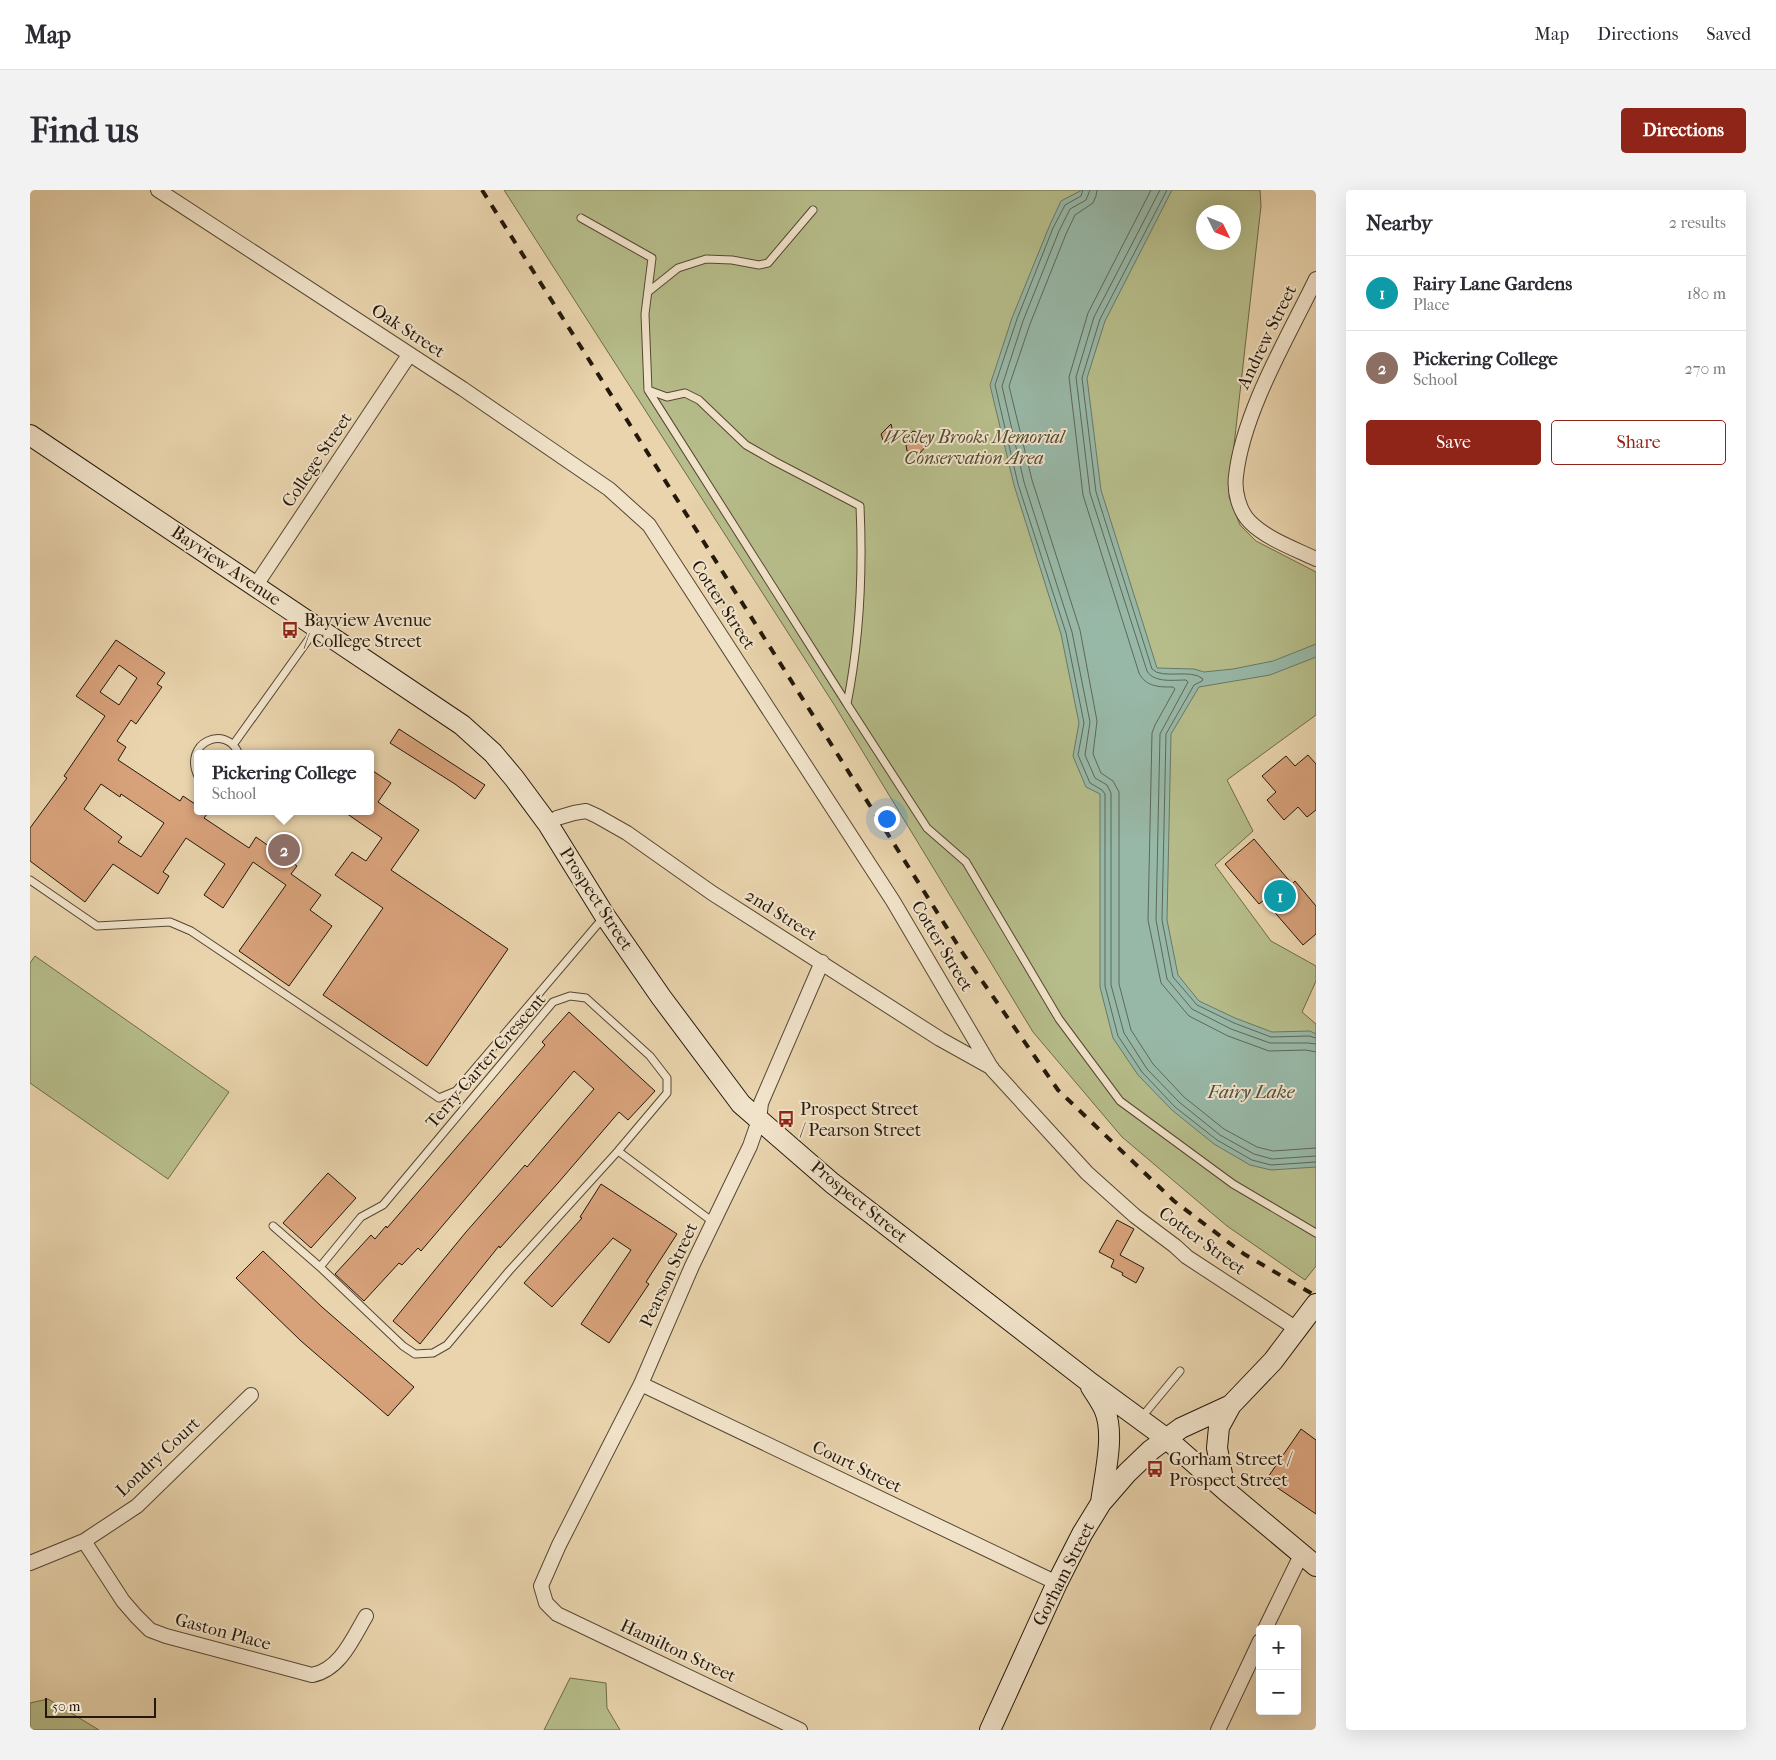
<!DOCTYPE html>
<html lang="en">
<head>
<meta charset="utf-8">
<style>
	:root { --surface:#fff; --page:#f2f2f3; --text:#2b2b33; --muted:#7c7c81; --line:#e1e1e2; --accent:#8f2418 }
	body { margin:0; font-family:"IM FELL French Canon",serif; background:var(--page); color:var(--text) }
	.controls { position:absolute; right:15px; bottom:15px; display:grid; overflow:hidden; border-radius:5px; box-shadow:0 5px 20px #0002 }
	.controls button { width:45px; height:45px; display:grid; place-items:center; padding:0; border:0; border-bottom:1px solid var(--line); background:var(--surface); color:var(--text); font:25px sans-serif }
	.compass { position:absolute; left:1166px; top:15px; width:45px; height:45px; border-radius:50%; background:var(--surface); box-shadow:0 5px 20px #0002; rotate:133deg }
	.scale { position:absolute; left:15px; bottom:12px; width:111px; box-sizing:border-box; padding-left:5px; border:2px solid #25180b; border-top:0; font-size:14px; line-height:18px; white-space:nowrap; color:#25180b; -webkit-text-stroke:4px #f1e3ca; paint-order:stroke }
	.you { position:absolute; left:856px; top:628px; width:18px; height:18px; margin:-12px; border:4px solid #fff; border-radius:50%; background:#1a73e8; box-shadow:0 0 0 8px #1a73e833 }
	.badge { display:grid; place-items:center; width:32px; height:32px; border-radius:50%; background:var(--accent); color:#fff; font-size:16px; font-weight:700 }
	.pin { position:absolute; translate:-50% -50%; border:2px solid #fff; box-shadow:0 1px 5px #0006 }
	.popup { position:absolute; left:164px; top:560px; width:180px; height:65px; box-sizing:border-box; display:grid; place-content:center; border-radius:5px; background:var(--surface); filter:drop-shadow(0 1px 4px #0005); font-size:16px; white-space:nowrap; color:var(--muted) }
	.popup b { font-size:19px; color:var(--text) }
	.popup::after { content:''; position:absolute; left:50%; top:100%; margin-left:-10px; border:10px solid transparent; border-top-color:var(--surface) }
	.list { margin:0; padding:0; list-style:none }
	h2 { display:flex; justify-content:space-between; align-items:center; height:65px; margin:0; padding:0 20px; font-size:21px }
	h2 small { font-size:16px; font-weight:400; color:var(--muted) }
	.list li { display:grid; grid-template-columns:32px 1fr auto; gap:15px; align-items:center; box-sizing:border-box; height:75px; padding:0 20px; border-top:1px solid var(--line) }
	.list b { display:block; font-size:19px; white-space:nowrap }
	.list p { margin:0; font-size:16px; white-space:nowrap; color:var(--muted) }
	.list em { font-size:16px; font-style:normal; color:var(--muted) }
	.actions { display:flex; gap:10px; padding:15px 20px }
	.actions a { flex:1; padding:11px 0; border:1px solid var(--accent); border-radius:5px; text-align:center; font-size:18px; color:var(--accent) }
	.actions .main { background:var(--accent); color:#fff }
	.map { position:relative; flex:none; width:1286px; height:1540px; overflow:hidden; border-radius:5px }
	header { display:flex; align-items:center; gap:30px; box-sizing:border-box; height:70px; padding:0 25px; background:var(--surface); border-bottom:1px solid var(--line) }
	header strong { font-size:24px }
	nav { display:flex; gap:28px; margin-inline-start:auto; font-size:18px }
	.intro { display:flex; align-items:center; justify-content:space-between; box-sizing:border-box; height:120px; padding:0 30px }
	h1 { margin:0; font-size:35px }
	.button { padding:12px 22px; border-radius:5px; background:var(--accent); color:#fff; font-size:18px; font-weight:700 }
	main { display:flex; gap:30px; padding:0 30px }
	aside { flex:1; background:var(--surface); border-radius:5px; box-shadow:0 5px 20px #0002 }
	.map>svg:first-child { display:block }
	.green { fill:#b6bd8a; stroke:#6e6a4a; fill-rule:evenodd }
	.water { fill:#98b8a7; stroke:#6a7869 }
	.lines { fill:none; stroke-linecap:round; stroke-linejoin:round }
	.shore { stroke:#5e6859; stroke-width:1 }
	.building { fill:#d7a17a; stroke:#25180b; fill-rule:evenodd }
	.lane-casing { stroke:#564734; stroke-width:9 }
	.street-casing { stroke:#564734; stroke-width:16 }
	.secondary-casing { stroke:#25180b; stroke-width:22 }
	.lane { stroke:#f1e3ca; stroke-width:7 }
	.street { stroke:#f1e3ca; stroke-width:14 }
	.secondary { stroke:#f1e3ca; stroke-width:20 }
	.rail { stroke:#25180b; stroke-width:4; stroke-dasharray:9 9; stroke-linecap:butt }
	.labels { text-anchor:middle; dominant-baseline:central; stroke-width:4; stroke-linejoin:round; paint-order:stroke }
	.street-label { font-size:18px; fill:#25180b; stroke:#f1e3ca }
	.park-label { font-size:18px; font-style:italic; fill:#504a31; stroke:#f1e3ca }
	.poi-label { font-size:18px; fill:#25180b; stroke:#f1e3ca; text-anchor:start }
	.water-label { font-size:19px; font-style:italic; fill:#4d5042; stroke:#f1e3ca }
</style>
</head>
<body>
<header>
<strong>Map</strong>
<nav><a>Map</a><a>Directions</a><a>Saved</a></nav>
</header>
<div class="intro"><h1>Find us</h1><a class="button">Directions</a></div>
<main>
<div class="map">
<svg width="1286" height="1540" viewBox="0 0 1286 1540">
	<rect width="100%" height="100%" fill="#e9d4ad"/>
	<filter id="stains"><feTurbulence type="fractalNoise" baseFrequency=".004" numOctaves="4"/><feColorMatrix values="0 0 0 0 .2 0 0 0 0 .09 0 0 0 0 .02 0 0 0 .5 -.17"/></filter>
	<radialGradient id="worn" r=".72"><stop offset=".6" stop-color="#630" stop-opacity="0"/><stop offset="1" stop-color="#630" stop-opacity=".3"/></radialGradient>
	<path class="green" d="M474,0H1230L1231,16L1202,273L1199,307L1210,335L1226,351L1286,382V525L1197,590L1223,641L1185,675L1241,751L1286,776V791L1272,822L1286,834V1076L1275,1090L1197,1036L1092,947L1003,842L805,516ZM1174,22H1204V52H1174Z
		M5,766L199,902L138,989L0,893V773Z
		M540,1488L576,1493L577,1518L590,1540H514Z
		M18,1509L69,1540H0V1513Z"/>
	<path class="water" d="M1052,0H1142L1075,131L1057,188L1071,300L1127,478L1164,479L1174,482L1203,479L1243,471L1286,454V467L1240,485L1169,497L1141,544L1137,730L1148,785L1169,811L1205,828L1242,842L1280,841L1286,844V977L1241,980L1220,975L1184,954L1142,920L1108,885L1083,848L1070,797V604L1056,597L1043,566L1049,533L1031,444L984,295L960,195L982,128L1019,37L1031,11Z"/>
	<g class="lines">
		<path class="shore" d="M1053,0L1051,6L1035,15L1023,38L987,129L965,195L988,294L1036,443L1054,533L1048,565L1060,593L1072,600L1075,604V796L1088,846L1112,882L1145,917L1187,950L1222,970L1241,975L1286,972
			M1060,0L1056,10L1040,19L1029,41L993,131L972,196L994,292L1042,442L1060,532L1055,565L1065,588L1077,595L1081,603V795L1094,843L1117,879L1149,912L1190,945L1224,964L1242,969L1286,966
			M1067,0L1066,6L1063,13L1045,25L1036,44L1000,134L979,196L1002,290L1050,440L1067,531L1063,564L1071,583L1083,591L1089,602V794L1101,840L1123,874L1154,907L1194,939L1227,957L1243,961L1286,958
			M1121,0L1058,123L1039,187L1053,305L1109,483C1116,497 1129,497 1143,497L1145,499L1125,535L1122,543L1118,730L1131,793L1159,826L1198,846L1239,861L1276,860L1286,862
			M1130,0L1064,127L1046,187L1060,303L1117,481C1124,493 1143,490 1156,490L1158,492L1130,544L1126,730L1137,789L1162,819L1201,839L1240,853H1278L1286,854
			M1137,0L1070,129L1052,188L1066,302L1122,479C1132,490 1161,478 1173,489L1172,491L1164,495L1136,544L1132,730L1143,787L1167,815L1204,833L1241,847L1279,846L1286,848"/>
	</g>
	<path class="building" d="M861,234L864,248L859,253L853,250L851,244Z
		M883,241L895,245L897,255L889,264L877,261L875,249Z
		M86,450L135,483L127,494L132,497L106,534L101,530L87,551L96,557L88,570L150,611L153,606L168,616V621H175L178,623L174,628L219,658L226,647L267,676L261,684L291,705L280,720L302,736L259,796L209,761L256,695L223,672L193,718L174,705L195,674L156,648L133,682L139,686L128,704L83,674L55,712L0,671V638L37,588L34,586L75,526L46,506ZM89,475L107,488L89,515L70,502ZM71,594L90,607L91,604L134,633L111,667L88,652L92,647L54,619Z
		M369,539L455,595L445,609L425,594L360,553Z
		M1278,565L1286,574V620L1277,627L1268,617L1254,630L1237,610L1246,602L1232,586L1256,566L1265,576Z
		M340,579L361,593L348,612L389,640L361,680L478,759L397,876L293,805L353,718L305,685L322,662L336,671L352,648L313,621H340Z
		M1224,649L1262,694L1265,691L1286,716V744L1273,755L1234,710L1229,714L1195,674Z
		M539,822L625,901L598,930L589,922L528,993L470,1058L469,1056L390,1154L363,1131L436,1042L495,975L497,977L564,899L544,881L391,1061L388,1058L372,1075L369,1073L334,1111L305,1084L341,1045L345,1049L356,1036L357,1038L515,855L512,852Z
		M298,983L326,1008L281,1058L253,1033Z
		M571,994L647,1044L616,1092L619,1094L579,1153L551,1134L601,1060L583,1048L522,1117L494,1093L552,1028L550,1027Z
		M1087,1030L1104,1039L1090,1065L1114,1078L1106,1093L1092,1085L1093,1083L1081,1077L1084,1070L1069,1062Z
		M233,1061L292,1117L384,1197L358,1226L271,1151L206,1088Z
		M1271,1239L1286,1250V1324L1236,1290Z"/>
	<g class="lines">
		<g class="lane-casing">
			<path id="lane" d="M551,28L622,68L615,124L618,200L637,207L655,203L669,210L716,255L744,271L830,316C833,382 830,449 817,514L897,638L936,672L1029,829L1090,911L1203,994L1286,1043
				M618,102L648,78L676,69L702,70L729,75L738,73L783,20
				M618,200L817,514
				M203,555L286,439
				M168,586C152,553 196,533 209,564
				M0,690L67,736L140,732L161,741L409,908L426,901L573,728
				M588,961L683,1032
				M243,1036L290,1077L373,1156L385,1164L403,1163L417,1155L479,1081L588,961L637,903V888L620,866L556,808L540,806L523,812L353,1015L331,1027L290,1077
				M1111,1228L1150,1181"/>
		</g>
		<g class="street-casing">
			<path id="street" d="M128,0L433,199L579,299L619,335L863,711L962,879L1057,983L1105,1026L1145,1056L1157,1067L1267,1139
				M1286,89C1258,147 1213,222 1206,286C1204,301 1209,321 1220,332C1237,349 1265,359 1286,369
				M226,395L379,165
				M518,634L527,628L544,623L556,621L567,626L597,643L682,703L910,849L962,878
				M611,1194L1027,1393
				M54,1351L93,1411L106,1426L120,1440L136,1446L282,1485C310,1480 323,1448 336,1426
				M0,1373L54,1351L107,1316L221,1205
				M1235,1439L1272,1363
				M770,1540L527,1424L516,1413L511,1396L529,1355L611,1194L662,1076L720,956L729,930L731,913L792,772
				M1188,1540L1230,1451"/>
		</g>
		<g class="secondary-casing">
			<path id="secondary" d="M0,245L432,535L463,563L484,588L518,634L575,726L631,807L711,914L802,993L1058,1191L1137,1249L1195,1300L1286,1376
				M1061,1197C1066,1205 1072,1213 1075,1221C1085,1246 1074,1287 1071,1313
				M1195,1300L1187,1258L1189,1237L1201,1215
				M960,1540L1027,1393L1052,1344L1071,1313L1097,1283L1121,1260L1151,1238L1201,1215L1243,1171L1286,1114"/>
		</g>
		<use href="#lane" class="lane"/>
		<use href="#street" class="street"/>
		<use href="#secondary" class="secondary"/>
		<path class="rail" d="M452,0L934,765L1028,900L1144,1011L1214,1064L1286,1106"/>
	</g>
	<defs>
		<g id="bus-bare" transform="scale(1.35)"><path d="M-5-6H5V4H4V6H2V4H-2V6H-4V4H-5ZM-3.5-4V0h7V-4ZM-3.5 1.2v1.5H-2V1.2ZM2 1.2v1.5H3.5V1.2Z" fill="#8f2418" stroke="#f1e3ca" stroke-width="2.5" paint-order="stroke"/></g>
	</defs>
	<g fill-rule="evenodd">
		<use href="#bus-bare" x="260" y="440"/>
		<use href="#bus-bare" x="756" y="929"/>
		<use href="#bus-bare" x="1125" y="1279"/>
	</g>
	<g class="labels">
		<g class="street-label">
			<text transform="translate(378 141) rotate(33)">Oak Street</text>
			<text transform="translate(1237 147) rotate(-64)">Andrew Street</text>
			<text transform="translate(287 270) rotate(-56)">College Street</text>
			<text transform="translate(196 376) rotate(34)">Bayview Avenue</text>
			<text transform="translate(693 415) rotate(57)">Cotter Street</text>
			<text transform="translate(566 709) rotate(57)">Prospect Street</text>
			<text transform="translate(751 725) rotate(32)">2nd Street</text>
			<text transform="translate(912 756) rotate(59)">Cotter Street</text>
			<text transform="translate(456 871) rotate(-49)">Terry Carter Crescent</text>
			<text transform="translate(829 1012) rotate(39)">Prospect Street</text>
			<text transform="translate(1172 1051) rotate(36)">Cotter Street</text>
			<text transform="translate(639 1085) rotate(-65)">Pearson Street</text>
			<text transform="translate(128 1267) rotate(-43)">Londry Court</text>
			<text transform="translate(827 1277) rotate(26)">Court Street</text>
			<text transform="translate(1034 1384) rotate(-63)">Gorham Street</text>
			<text transform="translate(193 1442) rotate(15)">Gaston Place</text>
			<text transform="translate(648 1461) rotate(25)">Hamilton Street</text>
		</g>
		<g class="park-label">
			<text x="944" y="247">Wesley Brooks Memorial<tspan x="944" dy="21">Conservation Area</tspan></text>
		</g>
		<g class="poi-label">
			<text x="274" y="430">Bayview Avenue<tspan x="274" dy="21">/ College Street</tspan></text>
			<text x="770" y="919">Prospect Street<tspan x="770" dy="21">/ Pearson Street</tspan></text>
			<text x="1139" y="1269">Gorham Street /<tspan x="1139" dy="21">Prospect Street</tspan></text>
		</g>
		<g class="water-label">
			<text x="1221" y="902">Fairy Lake</text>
		</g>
	</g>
	<rect width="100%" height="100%" filter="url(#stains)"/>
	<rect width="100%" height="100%" fill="url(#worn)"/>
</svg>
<div class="controls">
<button>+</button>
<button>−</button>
</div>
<svg class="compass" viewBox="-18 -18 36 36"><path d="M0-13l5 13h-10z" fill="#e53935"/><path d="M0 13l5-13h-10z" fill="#7c7c81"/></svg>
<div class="scale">50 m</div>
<div class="you"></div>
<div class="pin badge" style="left:1250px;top:706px;background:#0f9aa8">1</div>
<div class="pin badge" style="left:254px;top:660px;background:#8d6e63">2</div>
<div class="popup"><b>Pickering College</b>School</div>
</div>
<aside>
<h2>Nearby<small>2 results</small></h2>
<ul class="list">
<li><span class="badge" style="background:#0f9aa8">1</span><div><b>Fairy Lane Gardens</b><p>Place</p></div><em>180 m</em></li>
<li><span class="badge" style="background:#8d6e63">2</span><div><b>Pickering College</b><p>School</p></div><em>270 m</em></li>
</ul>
<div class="actions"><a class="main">Save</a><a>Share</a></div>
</aside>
</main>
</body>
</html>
